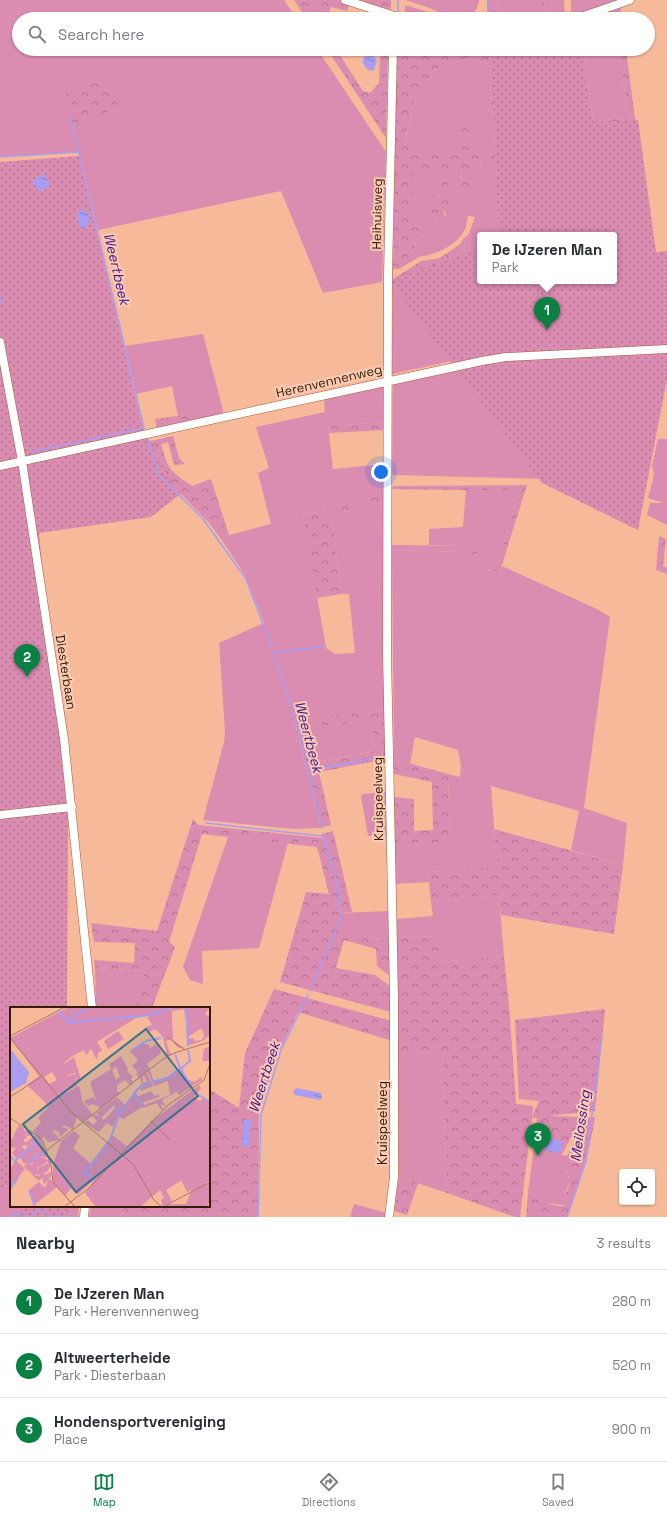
<!DOCTYPE html>
<html lang="en">
<head>
<meta charset="utf-8">
<style>
	:root { --surface:#fff; --page:#f7f7f7; --text:#2b2b33; --muted:#7c7c81; --line:#e1e1e2; --accent:#0b8043 }
	body { margin:0; font-family:"Space Grotesk",sans-serif; background:var(--page); color:var(--text) }
	.controls { position:absolute; right:12px; bottom:12px; display:grid; overflow:hidden; border-radius:4px; box-shadow:0 1px 3px #0004 }
	.controls button { width:36px; height:36px; display:grid; place-items:center; padding:0; border:0; border-bottom:1px solid var(--line); background:var(--surface); color:var(--text); font:20px sans-serif }
	.you { position:absolute; left:381px; top:472px; width:14px; height:14px; margin:-10px; border:3px solid #fff; border-radius:50%; background:#1a73e8; box-shadow:0 0 0 6px #1a73e833 }
	.badge { display:grid; place-items:center; width:26px; height:26px; border-radius:50%; background:var(--accent); color:#fff; font-size:13px; font-weight:700 }
	.pin { position:absolute; translate:-50% -33px; filter:drop-shadow(0 1px 2px #0008) }
	.pin::after { content:''; position:absolute; top:21px; width:14px; height:12px; background:inherit; clip-path:polygon(0 0,100% 0,50% 100%) }
	.popup { position:absolute; left:477px; top:232px; width:140px; height:52px; box-sizing:border-box; display:grid; place-content:center; border-radius:4px; background:var(--surface); filter:drop-shadow(0 1px 3px #0005); font-size:13px; white-space:nowrap; color:var(--muted) }
	.popup b { font-size:15px; color:var(--text) }
	.popup::after { content:''; position:absolute; left:50%; top:100%; margin-left:-8px; border:8px solid transparent; border-top-color:var(--surface) }
	.list { margin:0; padding:0; list-style:none }
	h2 { display:flex; justify-content:space-between; align-items:center; height:52px; margin:0; padding:0 16px; font-size:17px }
	h2 small { font-size:13px; font-weight:400; color:var(--muted) }
	.list li { display:grid; grid-template-columns:26px 1fr auto; gap:12px; align-items:center; box-sizing:border-box; height:64px; padding:0 16px; border-top:1px solid var(--line) }
	.list b { display:block; font-size:15px; white-space:nowrap }
	.list p { margin:0; font-size:13px; white-space:nowrap; color:var(--muted) }
	.list em { font-size:13px; font-style:normal; color:var(--muted) }
	.icon { flex:none; width:22px; height:22px; fill:none; stroke:currentColor; stroke-width:2; stroke-linecap:round; stroke-linejoin:round }
	.map { position:relative; flex:none; width:667px; height:1217px; overflow:hidden }
	.search { position:absolute; background:var(--surface); box-shadow:0 1px 3px #0004; left:12px; right:12px; top:12px; height:44px; display:flex; align-items:center; gap:10px; box-sizing:border-box; padding:0 14px; border-radius:22px; color:var(--muted); font-size:15px }
	.sheet { height:244px; background:var(--surface) }
	nav { display:flex; justify-content:space-around; align-items:center; box-sizing:border-box; height:56px; border-top:1px solid var(--line); background:var(--surface); font-size:11px; color:var(--muted) }
	nav a { display:grid; justify-items:center; gap:2px }
	nav .on { color:var(--accent) }
	.map>svg:first-child { display:block }
	.grass { fill:#da8cb1 }
	.forest { fill:url(#forest-crowns) }
	.park { fill:url(#park-dots) }
	.water { fill:url(#water-ripples) }
	.lines { fill:none; stroke-linecap:round; stroke-linejoin:round }
	.stream { stroke:#a99df2; stroke-width:1.5 }
	.minor-casing { stroke:#a05c35; stroke-width:9 }
	.minor { stroke:#fff; stroke-width:8 }
	.labels { text-anchor:middle; dominant-baseline:central; stroke-width:4; stroke-linejoin:round; paint-order:stroke }
	.street-label { font-size:13px; fill:#361a09; stroke:#f9cbb3 }
	.water-label { font-size:14px; font-style:italic; fill:#411392; stroke:#f9cbb3 }
	.inset-river { fill:none; stroke:#a99df2; stroke-width:2 }
	.inset-road { fill:none; stroke:#a97a60; stroke-width:1 }
	.view { fill:#39728c; fill-opacity:0.15; stroke:#39728c; stroke-width:2 }
	.inset-edge { fill:none; stroke:#361a09; stroke-width:2 }
</style>
</head>
<body>
<div class="map">
<svg width="667" height="1217" viewBox="0 0 667 1217">
	<defs>
		<pattern id="forest-crowns" width="20" height="18" patternUnits="userSpaceOnUse"><rect width="20" height="18" fill="#da8cb1"/><path d="M2 6a3 3 0 1 1 6 0M12 15a3 3 0 1 1 6 0" fill="none" stroke="#b2728e"/></pattern>
		<pattern id="park-dots" width="8" height="8" patternUnits="userSpaceOnUse"><rect width="8" height="8" fill="#da8cb1"/><path d="M2 2h.1M6 6h.1" fill="none" stroke="#b2728e" stroke-width="1.8" stroke-linecap="round"/></pattern>
		<pattern id="water-ripples" width="26" height="14" patternUnits="userSpaceOnUse"><rect width="26" height="14" fill="#a99df2"/><path d="M2 4q2-2 4 0t4 0M15 11q2-2 4 0t4 0" fill="none" stroke="#8a7fc2"/></pattern>
	</defs>
	<rect width="100%" height="100%" fill="#f6ba9a"/>
	<path class="grass" d="M0,0H284L297,19H19V49H317L386,152L382,282L323,293L281,191L98,230L79,152L0,157Z
		M405,0H479C478,14 465,22 452,19C445,17 439,12 432,9C423,5 414,3 405,0Z
		M497,0H537V16L522,19H499Z
		M544,0H564L565,19H545Z
		M571,0H623L571,17Z
		M405,5L425,11L442,19H428L405,12Z
		M583,49H619L627,113L634,112L635,117L593,121Z
		M468,58L489,64L496,155H470V122H459V155H395V150H417L405,141L414,102L438,68Z
		M449,165H462L461,188L471,187V165L496,166L501,235H480V246L465,252L464,238L469,234L475,217L468,216C467,221 467,227 464,231C455,247 436,254 419,257L414,245C420,236 430,233 435,225C438,220 437,213 441,207L444,209V215L450,217V196L448,193L438,196L434,202L427,230L412,223V171H440L449,185Z
		M393,279L461,359L392,374Z
		M203,334L223,410L178,416L172,386L136,394L125,346Z
		M464,365L553,479L392,475L393,383Z
		M385,385V422L328,426L333,469L385,464V493L303,515L326,648L335,654L355,653L349,594H341L332,515L385,501L387,711L294,719L321,828L293,829L203,820L224,742L225,732L219,643L264,623L246,577L221,539L229,535L271,524L258,473L269,468L256,427L325,412L324,400Z
		M658,439H667V525L647,515L650,503H664L648,498L654,475L652,466Z
		M466,490L520,491L497,564L475,563L478,548L468,570L500,571L502,566L597,609L610,617L584,808L627,823L623,865L571,850L579,811L491,786L497,867L428,872L429,882L395,884V846L450,843L448,774L460,777L461,766L458,750L415,737L410,764L394,759L392,550L466,552L467,546L429,545V529L463,527Z
		M372,722L373,744L387,752V759L373,751L315,763L306,727Z
		M388,792V836H368L361,796L362,794Z
		M228,837L288,843L259,948L202,951L203,984L190,980L183,967Z
		M499,895L504,956L438,962V936L397,938L396,919L433,916L431,902Z
		M390,911V942L337,928L340,913Z
		M95,968L145,971L135,1008H96Z
		M398,1052L442,1053L447,1193L399,1177Z
		M542,1153C549,1154 578,1156 583,1159L581,1162L575,1163L567,1172L570,1182L566,1191L570,1202L568,1206L542,1202L528,1192L533,1155L538,1156Z
		M11,1180V1206H26L27,1217L16,1213L9,1217H0V1182Z
		M354,1204L387,1213V1217H350Z
		M91,1206H123L122,1217H89Z"/>
	<path class="forest" d="M294,0H339L350,3L347,11L331,7L328,19H307Z
		M358,0H391V10Z
		M487,0H497L499,19H488Z
		M537,0H544L545,19H522L537,16Z
		M621,8L622,19H615L614,17L608,19H586Z
		M327,49H336L363,91L370,93L379,83L380,49H388L386,138Z
		M396,49H484L494,51L499,49H583L593,121L635,117L664,345L461,359L393,279L421,261L440,258L459,245L464,238L465,252L480,246V281H614V235L496,166L471,165V188H461L462,165H449V185H441L440,171H413L412,223L427,230C430,217 431,192 449,193L450,196V217L447,219L444,209L441,208C437,213 438,220 435,225C429,233 420,236 414,245L419,257L399,269H393L395,155H458L459,122H470V155H496L489,64L468,58L438,68L414,102L405,140L418,142L417,150H395Z
		M619,49H626L634,112L627,113Z
		M98,81L126,106L73,125L66,91Z
		M223,410V413L157,429L155,419Z
		M385,422V430L329,433L328,426Z
		M173,436L179,458L185,464L174,465L168,442L161,444C169,471 168,469 192,486L211,479L229,535L221,539L209,523L181,494L150,513L27,469Z
		M527,485L500,571L467,570L473,547H478L476,563L497,564L520,491L392,489L393,486Z
		M385,493V501L332,515L341,594L317,598L303,515Z
		M659,536L666,539L663,566L667,568V574L656,570Z
		M392,545L467,546L466,552L392,550Z
		M387,711V752L373,744L372,722L306,727L316,763L374,751L387,759L319,772L331,825L321,828L294,719Z
		M394,759L448,774L450,843L395,846L394,797L414,799V831L433,830L432,782L394,774Z
		M193,819L198,825L323,838L322,834L333,831L352,912L340,913L337,928L390,942L391,977L377,966L376,949L344,940L336,968L375,975L391,987V1012L280,982L306,892L329,894L317,847L202,834L169,942L175,947L152,1008H135L145,971L95,968L94,960L134,963L135,943L94,942L91,923L157,931Z
		M494,829L623,865L614,934L501,915L499,895L431,902L428,872L497,867Z
		M438,936L439,962L504,956L510,1018L516,1104L533,1106L532,1117L539,1101L519,1099L515,1020L605,1009L595,1111L548,1116L582,1117L561,1156L544,1153L539,1156L533,1155L537,1118H532L520,1217H515L447,1193L442,1053L398,1052L397,938Z
		M274,989L392,1021V1041L298,1012L277,1057L259,1114L258,1217H122L123,1206H209V1089L239,1108L245,1053Z
		M589,1117H595C590,1151 579,1185 567,1217H526L528,1192C536,1199 560,1211 570,1204L566,1195L570,1182L567,1170L572,1164L583,1161L579,1157L567,1156Z
		M399,1177L418,1183L407,1215L394,1211Z
		M26,1206H78L79,1207L78,1217H9L16,1213L26,1216Z"/>
	<path class="park" d="M491,49H582L592,122L638,120L656,252L667,251V379L638,530L542,483L390,281L480,248V281H614V235H499Z
		M79,156L143,428L178,496L151,517L39,533L68,820L67,1008H11V1188L0,1190V162Z
		M19,1206H66V1217H21Z"/>
	<path class="water" d="M366,53L373,55L377,61L374,70L372,71L368,70L362,62Z
		M44,174L50,185L39,192L32,181Z
		M81,209L88,213C90,219 91,226 84,229L79,226L77,212Z
		M296,1088L321,1093L322,1098L320,1100L295,1095L293,1093Z
		M246,1119L252,1121L249,1130V1146L244,1147L242,1144L243,1122Z
		M545,1139L563,1141L561,1153L545,1151Z"/>
	<g class="lines">
		<path class="stream" d="M398,0V11L401,14
			M488,0V19
			M405,15L418,19
			M0,157L79,152
			M0,297L1,304
			M147,438L159,475L203,519L246,579L272,648
			M30,452L144,428L70,116
			M308,771L385,756
			M206,823L321,836L323,834L338,887L340,920L310,991
			M322,828L295,717L273,653L326,646
			M50,1216L73,1217
			M9,1217L16,1213L25,1217
			M30,1217L38,1210L45,1212
			M258,1217L261,1115L281,1050L308,995
			M567,1217L586,1161L602,1035"/>
		<g class="minor-casing">
			<path id="minor" d="M345,0L404,19
				M575,19L630,0
				M0,342L22,461L64,739L92,1008
				M0,466L482,361L506,357L667,349
				M0,815L72,807
				M84,1217L85,1206
				M389,1217L394,1177V996L387,655L388,274L393,49"/>
		</g>
		<use href="#minor" class="minor"/>
	</g>
	<g class="labels">
		<g class="street-label">
			<text transform="translate(377 214) rotate(-89)">Heihuisweg</text>
			<text transform="translate(329 381) rotate(-13)">Herenvennenweg</text>
			<text transform="translate(66 672) rotate(81)">Diesterbaan</text>
			<text transform="translate(378 799) rotate(-91)">Kruispeelweg</text>
			<text transform="translate(382 1123) rotate(-90)">Kruispeelweg</text>
		</g>
		<g class="water-label">
			<text transform="translate(117 269) rotate(77)">Weertbeek</text>
			<text transform="translate(309 737) rotate(75)">Weertbeek</text>
			<text transform="translate(264 1077) rotate(-72)">Weertbeek</text>
			<text transform="translate(580 1126) rotate(-82)">Meilossing</text>
		</g>
	</g>
	<g transform="translate(10 1007)">
		<rect width="200" height="200" fill="#f6ba9a"/>
		<path d="M108,24L114,32L98,42L94,34ZM64,50L71,73L67,77L62,55L64,66L57,69L52,58ZM104,54L106,60L102,63L106,73L114,66L124,75L120,78L115,73L107,78V85H111L90,102L84,95L87,99L82,97L78,99L74,94L83,90L86,93L80,75L101,62L99,57ZM64,67L67,79L48,88L39,77L47,73L52,80L57,81L61,79L57,70ZM192,70V73L169,88L167,85ZM141,84L145,89L149,87V90L132,96L128,89ZM124,87L132,100L113,112L108,109L103,120L97,116L89,125L74,116L78,113L83,118L87,114L82,109L85,107L94,113L105,101L104,98L91,111L86,106L107,90L115,98ZM70,91L83,108L73,115L66,109ZM50,115L55,118L51,120L59,122L50,130L49,125H46L48,123L45,124L43,122ZM9,118L14,122V125L16,122L23,126L18,129L14,126L17,130L13,133L16,136L19,133L22,136L21,133L25,129L29,133L23,137L19,135L21,139L18,141L16,138L11,139L16,144H12L7,152L2,146L6,141L0,140V135L3,130L7,132L3,129ZM42,122L44,125L41,128L45,126L50,133L38,135L34,130ZM64,124L70,129L63,141L81,157L75,165L83,174L67,188L61,181L55,189L43,175V158L51,134ZM31,133L35,143L26,149L23,140ZM21,141L25,144V150L14,157L10,150ZM29,150L39,153L29,161L27,159V164H32L35,168L41,165V170H38L47,180L24,198L19,183L29,175L35,181L39,172L34,178L33,171L28,174L25,169L31,168L26,163L21,166L17,162L27,152L28,154ZM6,153L15,162L0,181V162ZM180,167L188,181L177,185L171,173ZM200,175V194L196,200H154L158,197H176L181,184Z" fill="#da8cb1"/>
		<path d="M124,0H137L142,6L153,0H169L163,2L172,0H200L194,7L200,10V28L194,30L196,36L195,33L177,39V32L183,31L184,34L192,33L195,27L191,21L177,30V16L185,10L176,15L174,1L162,4V15L163,33L175,42L167,40L161,32L156,34L160,46H163L157,49L153,30L146,22L139,25L136,20L142,18L137,10L161,2L121,12L85,34L82,20L99,13L128,9L127,5L123,6L122,2ZM158,8L162,13L161,25L159,26L162,30H155L156,26L145,16L146,11ZM148,36L151,46L137,57L140,62L129,71L126,67L128,65L122,59L128,53L120,44L131,37H138L140,40L137,43ZM200,39V54H192L194,42ZM111,49L118,62L117,64L123,70L120,73L114,67L110,70L104,54ZM172,60L176,72L184,75L152,93L156,99L150,97L153,101L151,103L147,96L133,101L123,86L132,78L130,71L133,68V76L137,75L134,68L137,66L143,79L131,84L130,81L126,86L134,98L160,88L158,74L144,79L138,65L140,63L144,75L157,71ZM26,128L31,132L36,143L31,133L23,139L26,144L24,147L26,149L34,145L14,158L25,150L23,147V142L7,151L12,144L21,139L19,136L23,137L29,133L25,129L21,133L22,136L19,133ZM36,144L41,158L36,166L27,164L32,167L25,168L27,173L21,166L38,156V151L30,150L28,154L27,152L26,155L21,156L18,164L14,159Z" fill="#da8cb1" fill-rule="evenodd"/>
		<path d="M58,0H200L195,7L200,11V28L195,32L192,21L177,30L176,2L161,4L163,32L148,25L141,15L142,9L149,6L141,8L126,11L87,35L92,43L88,46L87,53L81,42L76,48L74,43L62,49L53,57L61,80L52,81L42,65L34,70L49,89L69,79L72,92L63,123L51,116L30,133L23,124L31,115L28,111L39,99L17,78L29,69L0,31ZM189,78L191,81L184,90L190,94L194,91L200,96V173L188,182L180,168L156,183L162,194L153,200L151,193L154,191L150,183L130,200H86L75,186L84,174L75,164L102,128L117,139L143,113Z" fill="#da8cb1"/>
		<path d="M0,42L19,65L16,76L0,85Z" fill="#a99df2"/>
		<path class="inset-river" d="M176,0L177,15M49,5L58,15M57,16L141,8L163,0M59,16L61,11L79,0M177,16L178,39M123,43L136,34L151,31M165,47L170,61M171,61L180,54L178,43M142,75L157,71L170,62L179,75M184,85L200,95M132,99L124,86L132,78L141,76M105,101L110,106L124,87M99,135L110,106M0,149L5,154L31,132M17,156L35,144M75,165L84,174M72,168L98,137M0,182L8,171M19,183L25,200"/>
		<path class="inset-road" d="M0,29L55,0M156,29L175,43M0,31L62,106L123,157L144,193L152,200M0,90L31,70M0,111L32,132L41,157L43,175L65,200M141,114L160,133M36,144L153,52L164,46L200,35M54,200L79,181L158,98L194,73L200,57M153,200L200,175"/>
		<path class="view" d="M136,22L188,89L66,185L13,117Z"/>
		<rect width="200" height="200" class="inset-edge"/>
	</g>
</svg>
<div class="controls">
<button><svg class="icon" aria-label="locate" viewBox="0 0 24 24"><circle cx="12" cy="12" r="6"/><path d="M12 2v4M12 18v4M2 12h4M18 12h4"/></svg></button>
</div>
<div class="you"></div>
<div class="pin badge" style="left:547px;top:330px">1</div>
<div class="popup"><b>De IJzeren Man</b>Park</div>
<div class="pin badge" style="left:27px;top:677px">2</div>
<div class="pin badge" style="left:538px;top:1156px">3</div>
<div class="search"><svg class="icon" aria-label="search" viewBox="0 0 24 24"><circle cx="10" cy="10" r="6"/><path d="M15 15l6 6"/></svg>Search here</div>
</div>
<section class="sheet">
<h2>Nearby<small>3 results</small></h2>
<ul class="list">
<li><span class="badge">1</span><div><b>De IJzeren Man</b><p>Park · Herenvennenweg</p></div><em>280 m</em></li>
<li><span class="badge">2</span><div><b>Altweerterheide</b><p>Park · Diesterbaan</p></div><em>520 m</em></li>
<li><span class="badge">3</span><div><b>Hondensportvereniging</b><p>Place</p></div><em>900 m</em></li>
</ul>
</section>
<nav>
<a class="on"><svg class="icon" aria-label="map" viewBox="0 0 24 24"><path d="M3 6l6-2 6 2 6-2v14l-6 2-6-2-6 2zM9 4v14M15 6v14"/></svg>Map</a>
<a><svg class="icon" aria-label="directions" viewBox="0 0 24 24"><path d="M12 3l9 9-9 9-9-9zM9 14v-3h6M13 9l2 2-2 2"/></svg>Directions</a>
<a><svg class="icon" aria-label="saved" viewBox="0 0 24 24"><path d="M7 4h10v16l-5-4-5 4z"/></svg>Saved</a>
</nav>
</body>
</html>
